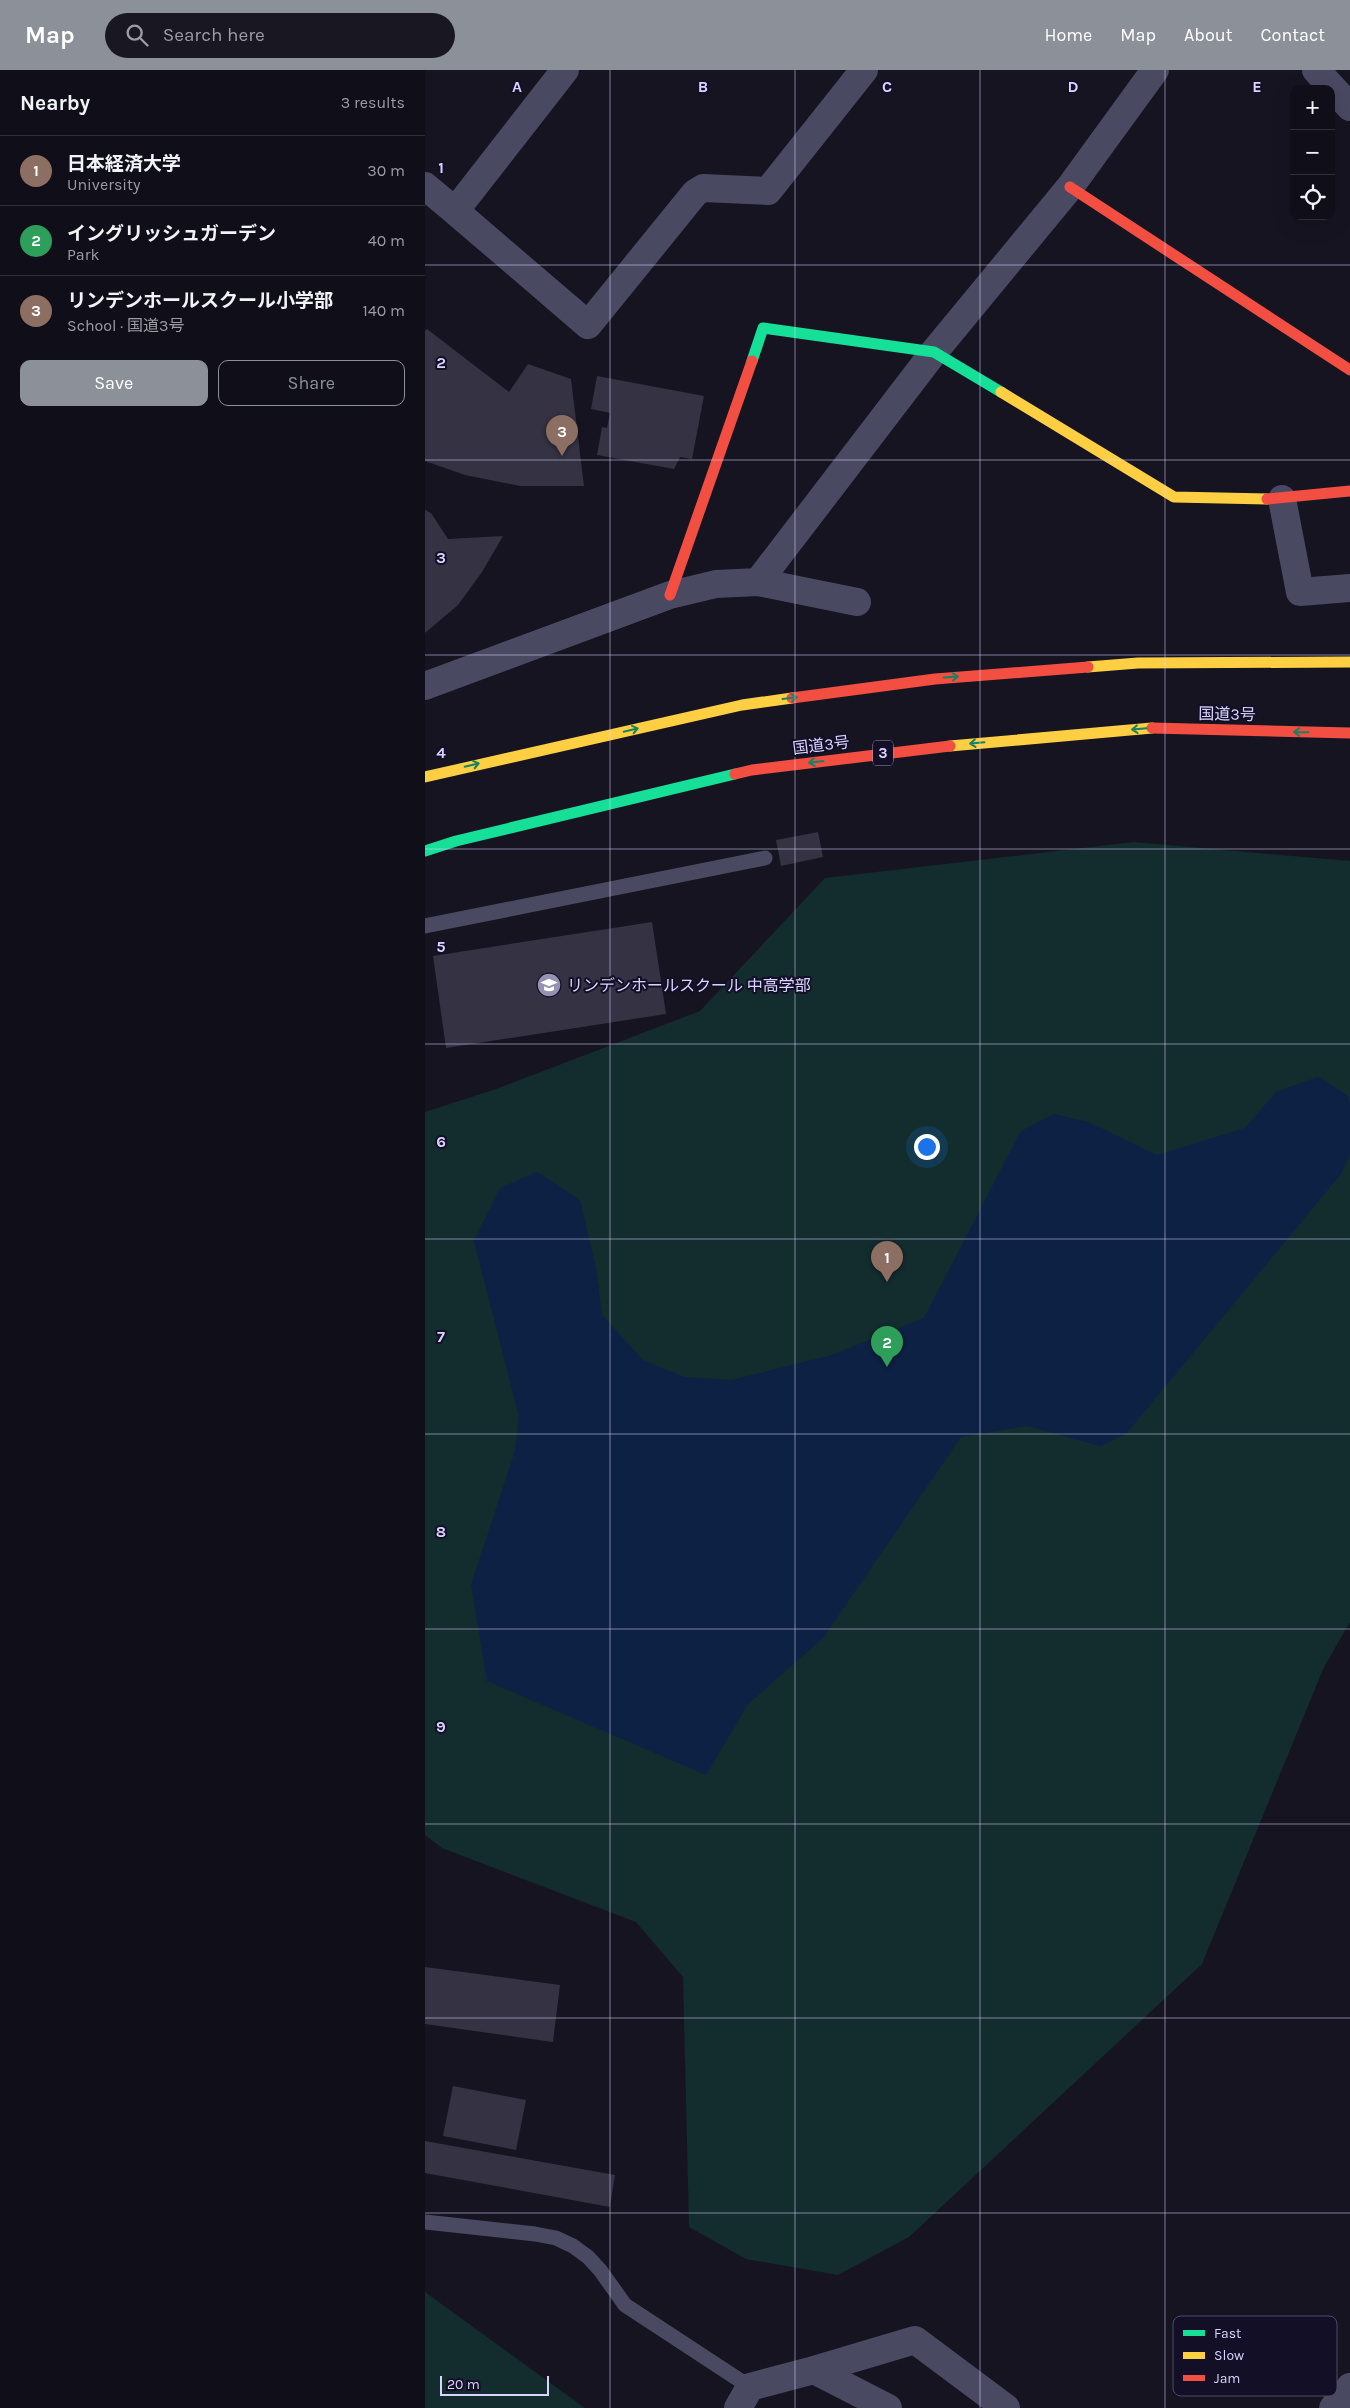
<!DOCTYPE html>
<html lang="en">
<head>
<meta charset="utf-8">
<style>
	:root { --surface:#100f19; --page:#191822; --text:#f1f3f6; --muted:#9c9ca2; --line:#302f38; --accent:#8c9099 }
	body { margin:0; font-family:Karla,"Noto Sans JP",sans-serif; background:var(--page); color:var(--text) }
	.controls { position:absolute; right:15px; top:15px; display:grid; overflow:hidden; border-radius:10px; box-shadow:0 5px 20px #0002 }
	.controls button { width:45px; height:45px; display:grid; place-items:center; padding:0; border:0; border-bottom:1px solid var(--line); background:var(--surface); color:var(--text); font:25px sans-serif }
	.scale { position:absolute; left:15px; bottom:12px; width:109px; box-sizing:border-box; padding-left:5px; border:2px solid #d9d4ff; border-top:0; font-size:14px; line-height:18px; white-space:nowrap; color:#d9d4ff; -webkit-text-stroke:4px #130f26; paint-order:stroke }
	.you { position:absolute; left:501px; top:1076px; width:18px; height:18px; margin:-12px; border:4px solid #fff; border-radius:50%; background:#1a73e8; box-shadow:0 0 0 8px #1a73e833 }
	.badge { display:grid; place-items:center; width:32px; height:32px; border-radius:50%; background:var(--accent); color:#fff; font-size:16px; font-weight:700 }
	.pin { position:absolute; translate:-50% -41px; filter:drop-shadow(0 1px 2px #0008) }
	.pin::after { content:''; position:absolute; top:26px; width:18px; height:15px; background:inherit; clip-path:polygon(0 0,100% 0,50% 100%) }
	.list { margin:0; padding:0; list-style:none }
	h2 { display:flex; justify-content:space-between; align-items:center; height:65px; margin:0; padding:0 20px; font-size:21px }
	h2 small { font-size:16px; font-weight:400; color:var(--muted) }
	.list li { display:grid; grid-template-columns:32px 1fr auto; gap:15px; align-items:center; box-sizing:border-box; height:70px; padding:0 20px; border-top:1px solid var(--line) }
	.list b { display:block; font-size:19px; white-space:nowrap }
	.list p { margin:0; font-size:16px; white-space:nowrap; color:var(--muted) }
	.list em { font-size:16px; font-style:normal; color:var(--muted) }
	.actions { display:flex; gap:10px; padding:15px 20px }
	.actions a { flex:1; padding:11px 0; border:1px solid var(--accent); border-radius:10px; text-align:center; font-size:18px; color:var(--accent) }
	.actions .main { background:var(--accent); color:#fff }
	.icon { flex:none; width:28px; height:28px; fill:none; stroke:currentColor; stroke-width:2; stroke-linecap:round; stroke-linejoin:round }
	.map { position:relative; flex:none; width:925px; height:2338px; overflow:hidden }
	header { display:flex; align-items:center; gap:30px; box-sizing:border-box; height:70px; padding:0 25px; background:var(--accent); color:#fff }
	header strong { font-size:24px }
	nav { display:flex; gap:28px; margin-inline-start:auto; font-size:18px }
	.search { width:350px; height:45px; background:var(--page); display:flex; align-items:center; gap:12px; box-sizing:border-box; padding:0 18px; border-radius:28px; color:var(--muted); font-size:19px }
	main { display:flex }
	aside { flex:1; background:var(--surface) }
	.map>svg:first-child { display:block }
	.green { fill:#132c2d }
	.water { fill:#0d2144 }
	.building { fill:#343243 }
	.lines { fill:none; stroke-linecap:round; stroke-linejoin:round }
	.lane { stroke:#4a4962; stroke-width:15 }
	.street { stroke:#4a4962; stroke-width:28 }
	.fast { stroke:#16e098; stroke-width:11 }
	.slow { stroke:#ffcf43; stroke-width:11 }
	.jam { stroke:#f24e42; stroke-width:11 }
	.oneway { stroke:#158265 }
	.grid { fill:none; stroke:#d9d4ff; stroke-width:1; stroke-opacity:0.55 }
	.labels { text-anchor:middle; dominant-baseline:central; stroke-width:4; stroke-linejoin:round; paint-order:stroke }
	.shield { fill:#130f26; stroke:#9e99be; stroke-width:1 }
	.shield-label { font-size:15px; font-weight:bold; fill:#d9d4ff }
	.street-label { font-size:16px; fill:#d9d4ff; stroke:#130f26 }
	.poi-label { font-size:16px; fill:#d9d4ff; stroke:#130f26; text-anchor:start }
	.key { fill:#130f26; stroke:#4e4a67; stroke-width:1 }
	.key-label { font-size:14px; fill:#d9d4ff }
	.grid-label { font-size:16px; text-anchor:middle; font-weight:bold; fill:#d9d4ff; stroke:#130f26; stroke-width:4; stroke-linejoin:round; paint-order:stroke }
</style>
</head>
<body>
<header>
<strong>Map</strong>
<div class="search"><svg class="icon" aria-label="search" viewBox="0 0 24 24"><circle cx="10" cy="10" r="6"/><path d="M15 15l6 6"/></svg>Search here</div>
<nav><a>Home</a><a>Map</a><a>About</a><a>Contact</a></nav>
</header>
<main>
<aside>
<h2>Nearby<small>3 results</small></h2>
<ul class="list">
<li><span class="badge" style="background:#8d6e63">1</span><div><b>日本経済大学</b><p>University</p></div><em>30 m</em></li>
<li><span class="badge" style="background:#2e9e5b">2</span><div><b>イングリッシュガーデン</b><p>Park</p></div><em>40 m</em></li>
<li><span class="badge" style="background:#8d6e63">3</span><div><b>リンデンホールスクール小学部</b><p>School · 国道3号</p></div><em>140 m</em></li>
</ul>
<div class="actions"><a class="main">Save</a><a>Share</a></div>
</aside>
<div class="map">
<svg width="925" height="2338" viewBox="0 0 925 2338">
	<rect width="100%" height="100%" fill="#161421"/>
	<path class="green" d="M709,772L925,791V1552L899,1597L777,1894L484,2167L413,2205L321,2189L264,2157L258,1907L211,1852L17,1778L0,1765V1042L71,1019L275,941L400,808Z
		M0,2222L160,2338H0Z"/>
	<path class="water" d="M893,1007L922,1025L925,1034V1084L916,1104L701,1364L675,1376L602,1356L536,1367L398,1568L323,1634L281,1705L62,1611L46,1515L90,1381L94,1347L49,1171L75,1118L112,1102L155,1130L171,1198L177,1245L218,1290L259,1307L307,1310L407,1285L499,1248L596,1061L629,1044L663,1052L732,1085L820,1058L851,1022Z"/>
	<path class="building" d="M2,259L84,322L103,294L146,309L159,416H95L40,405L0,391V261Z
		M172,306L279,326L267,389L255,387L249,399L172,385L177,357L182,358L185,343L166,339Z
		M0,440L6,443L23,469L78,466L57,502L33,535L0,563Z
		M393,762L398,787L356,796L351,770Z
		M227,852L241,944L21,978L8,886Z
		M0,1897L135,1915L128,1972L0,1954Z
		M28,2016L101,2030L91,2080L18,2066Z
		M0,2071L190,2105L185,2137L0,2103Z"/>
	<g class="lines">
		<path class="lane" d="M0,856L340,788
			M0,2152L110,2164L131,2168L148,2176L163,2187L175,2200L200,2235L325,2317"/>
		<path class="street" d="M891,0L925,37
			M0,116L30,141L140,0
			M30,141L163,255L270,123L278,118L343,121L439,0
			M857,429L875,522L925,518
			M333,512L509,282L645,117L730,0
			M0,616L245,525L291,514L333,512L432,532
			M389,2300L490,2270L581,2338
			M313,2338L325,2317L389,2300L463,2338
			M908,2338L925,2317"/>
		<path class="fast" d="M327,291L338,258L509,282L576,322
			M0,781L31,771L310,704"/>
		<path class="slow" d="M576,322L749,427L842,429
			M663,597L713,593L925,592
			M525,676L727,658
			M0,707L317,635L367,628"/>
		<path class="jam" d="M645,117L925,300
			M842,429L925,421
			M245,525L327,291
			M367,628L510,609L663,597
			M727,658L925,663
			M310,704L327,700L525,676"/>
	</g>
	<defs><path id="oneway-shaft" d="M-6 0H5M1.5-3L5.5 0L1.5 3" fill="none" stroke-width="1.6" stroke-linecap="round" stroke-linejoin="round" transform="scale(1.25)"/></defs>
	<g class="oneway">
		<use href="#oneway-shaft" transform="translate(526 607) rotate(-4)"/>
		<use href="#oneway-shaft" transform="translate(365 628) rotate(-8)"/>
		<use href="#oneway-shaft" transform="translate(714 659) rotate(175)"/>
		<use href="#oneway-shaft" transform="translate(206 660) rotate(-13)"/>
		<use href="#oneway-shaft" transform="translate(876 662) rotate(-179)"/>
		<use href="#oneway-shaft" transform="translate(552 673) rotate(175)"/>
		<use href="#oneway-shaft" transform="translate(391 692) rotate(173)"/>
		<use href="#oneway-shaft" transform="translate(47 695) rotate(-13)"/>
	</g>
	<path class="grid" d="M185,0V2338M370,0V2338M555,0V2338M740,0V2338M0,195H925M0,390H925M0,585H925M0,779H925M0,974H925M0,1169H925M0,1364H925M0,1559H925M0,1754H925M0,1948H925M0,2143H925"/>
	<defs>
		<g id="school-disc" transform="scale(1.25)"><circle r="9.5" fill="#9591b1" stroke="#130f26"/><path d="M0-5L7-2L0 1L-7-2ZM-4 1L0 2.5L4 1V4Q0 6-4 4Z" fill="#fff"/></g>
	</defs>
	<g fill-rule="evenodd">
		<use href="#school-disc" x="124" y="915"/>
	</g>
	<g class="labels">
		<rect class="shield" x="448" y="670.5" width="20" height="25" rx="4"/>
		<g class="shield-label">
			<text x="458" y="683">3</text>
		</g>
		<g class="street-label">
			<text transform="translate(802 644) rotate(1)">国道3号</text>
			<text transform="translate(396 675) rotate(-7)">国道3号</text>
		</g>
		<g class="poi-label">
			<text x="142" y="915">リンデンホールスクール 中高学部</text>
		</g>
	</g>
	<rect x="748" y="2246" width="164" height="80" rx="8" class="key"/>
	<rect x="758" y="2260" width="22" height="6" fill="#16e098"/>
	<rect x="758" y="2282" width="22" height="7" fill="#ffcf43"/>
	<rect x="758" y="2305" width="22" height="6" fill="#f24e42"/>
	<g class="key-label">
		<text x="789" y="2268">Fast</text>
		<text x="789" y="2290">Slow</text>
		<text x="789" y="2313">Jam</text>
	</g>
	<g class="grid-label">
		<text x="92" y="22">A</text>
		<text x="278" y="22">B</text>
		<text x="462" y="22">C</text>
		<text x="648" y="22">D</text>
		<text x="832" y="22">E</text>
		<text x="16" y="103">1</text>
		<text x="16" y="298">2</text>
		<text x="16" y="493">3</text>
		<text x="16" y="688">4</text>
		<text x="16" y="882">5</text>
		<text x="16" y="1077">6</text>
		<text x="16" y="1272">7</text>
		<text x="16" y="1467">8</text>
		<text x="16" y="1662">9</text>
	</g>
</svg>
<div class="controls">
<button>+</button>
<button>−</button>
<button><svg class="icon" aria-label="locate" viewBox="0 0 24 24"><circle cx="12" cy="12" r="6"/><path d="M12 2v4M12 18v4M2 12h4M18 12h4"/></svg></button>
</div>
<div class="scale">20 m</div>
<div class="you"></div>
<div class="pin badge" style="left:462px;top:1212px;background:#8d6e63">1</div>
<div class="pin badge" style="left:462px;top:1297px;background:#2e9e5b">2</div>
<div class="pin badge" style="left:137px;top:386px;background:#8d6e63">3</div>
</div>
</main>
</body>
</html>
